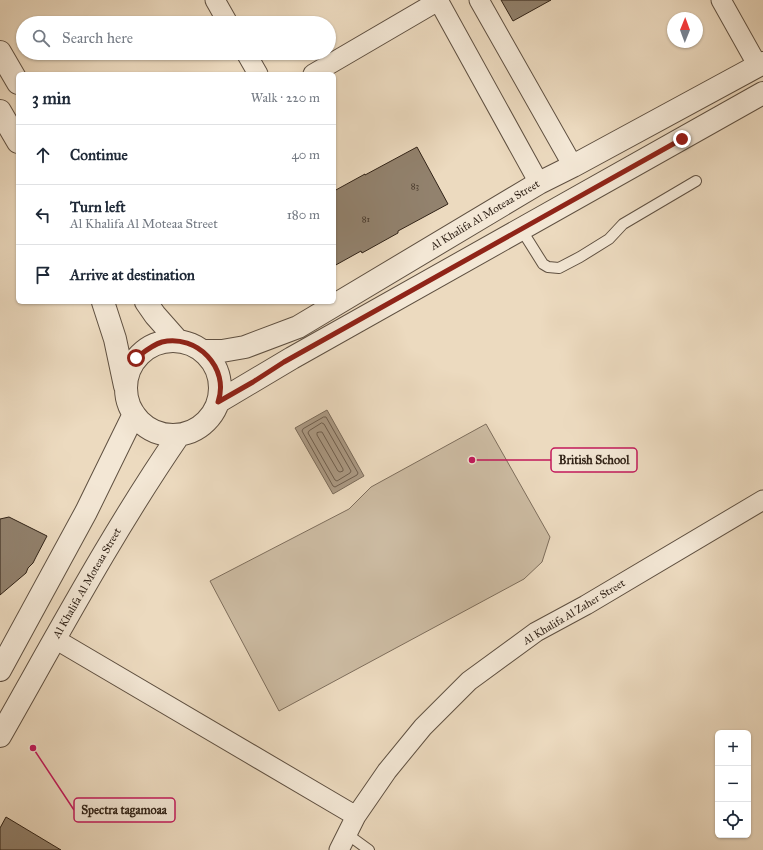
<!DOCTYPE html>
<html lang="en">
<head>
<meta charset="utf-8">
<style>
	:root { --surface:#fff; --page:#f2f2f3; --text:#1f2937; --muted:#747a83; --line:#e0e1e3 }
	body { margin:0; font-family:"IM FELL Great Primer",serif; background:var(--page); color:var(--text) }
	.controls { position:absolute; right:12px; bottom:12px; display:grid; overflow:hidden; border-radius:6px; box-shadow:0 1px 3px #0004 }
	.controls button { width:36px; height:36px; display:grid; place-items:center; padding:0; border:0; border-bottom:1px solid var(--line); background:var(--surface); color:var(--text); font:20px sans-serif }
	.compass { position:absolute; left:667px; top:12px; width:36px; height:36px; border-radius:50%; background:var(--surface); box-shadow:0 1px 3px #0004; rotate:1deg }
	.stop { position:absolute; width:12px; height:12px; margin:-9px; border:3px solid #8f2418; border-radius:50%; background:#fff }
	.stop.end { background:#8f2418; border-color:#fff; box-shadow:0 1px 4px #0008 }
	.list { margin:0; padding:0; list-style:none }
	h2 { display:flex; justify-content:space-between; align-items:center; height:52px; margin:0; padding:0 16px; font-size:17px }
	h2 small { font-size:13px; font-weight:400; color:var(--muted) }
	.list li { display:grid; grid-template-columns:26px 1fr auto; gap:12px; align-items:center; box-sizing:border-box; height:60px; padding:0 16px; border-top:1px solid var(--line) }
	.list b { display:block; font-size:15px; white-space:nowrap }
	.list p { margin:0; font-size:13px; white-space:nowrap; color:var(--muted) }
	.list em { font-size:13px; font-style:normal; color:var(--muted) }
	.icon { flex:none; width:22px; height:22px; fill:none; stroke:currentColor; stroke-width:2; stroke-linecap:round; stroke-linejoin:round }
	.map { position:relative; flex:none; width:763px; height:850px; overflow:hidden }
	.search { position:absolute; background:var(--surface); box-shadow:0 1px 3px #0004; left:16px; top:16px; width:320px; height:44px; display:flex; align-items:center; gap:10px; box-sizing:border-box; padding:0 14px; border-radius:22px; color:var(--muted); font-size:15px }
	.panel { position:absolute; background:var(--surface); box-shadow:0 1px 3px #0004; left:16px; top:72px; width:320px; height:232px; border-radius:6px }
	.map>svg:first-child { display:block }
	.green { fill:#ccbba2; stroke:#7e6e5c }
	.water { fill:#ac9b86; stroke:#7a6b5a }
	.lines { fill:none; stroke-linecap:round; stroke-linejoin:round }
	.shore { stroke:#6e5e4e; stroke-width:1 }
	.building { fill:#92826e; stroke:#302217 }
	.service-casing { stroke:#5f5041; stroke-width:12 }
	.minor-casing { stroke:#5f5041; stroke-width:21 }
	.tertiary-casing { stroke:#5f5041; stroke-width:24 }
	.service { stroke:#f3e7d5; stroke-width:10 }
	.minor { stroke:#f3e7d5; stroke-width:19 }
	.tertiary { stroke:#f3e7d5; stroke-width:22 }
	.route { stroke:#8f2418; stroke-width:5 }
	.labels { text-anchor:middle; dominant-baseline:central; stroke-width:3; stroke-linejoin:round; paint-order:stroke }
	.number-label { font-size:9px; fill:#483a2d }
	.street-label { font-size:11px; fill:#302217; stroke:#f3e7d5 }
	.leader { fill:none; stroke:#c2185b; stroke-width:1.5 }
	.callout-dot { fill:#c2185b; stroke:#f3e7d5; stroke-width:1.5 }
	.callout { fill:#f3e7d5; stroke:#c2185b; stroke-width:1.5 }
	.callout-label { font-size:12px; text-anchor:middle; font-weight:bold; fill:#302217 }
</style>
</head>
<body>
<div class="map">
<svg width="763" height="850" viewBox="0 0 763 850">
	<rect width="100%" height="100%" fill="#ecdabf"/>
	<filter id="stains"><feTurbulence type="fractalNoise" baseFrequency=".005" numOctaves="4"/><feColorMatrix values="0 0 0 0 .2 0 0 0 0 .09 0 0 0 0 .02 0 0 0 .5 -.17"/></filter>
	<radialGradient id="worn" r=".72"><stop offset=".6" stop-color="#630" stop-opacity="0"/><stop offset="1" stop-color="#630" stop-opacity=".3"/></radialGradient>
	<path class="green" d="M486,424L550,537L542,562L524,579L279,711L210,581L349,509L371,487Z"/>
	<path class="water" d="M327,410L364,476L333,494L295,428Z"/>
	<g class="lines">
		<path class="shore" d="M324,417H326L358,473L357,475L335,487L333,486L302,431L303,429Z
			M322,423L324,424L351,471L350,473L337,481L335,480L308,433L309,431Z
			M320,432H322L343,469V471L340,472L338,471L317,435V433Z"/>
	</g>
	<path class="building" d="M501,0H551L513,21Z
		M417,147L448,204L398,231V233L362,253L361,251L334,266V191L365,174V175Z
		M9,517L47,536L36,557L33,563L28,568L26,573L0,595V519Z
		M6,817L61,850H0V828Z"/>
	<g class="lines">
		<g class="service-casing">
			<path id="service" d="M521,229L543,264L548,267L559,268L580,257L609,239L623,224L696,181
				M347,834L369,850"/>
		</g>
		<g class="minor-casing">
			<path id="minor" d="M215,0L228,23
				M438,0L539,183
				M479,0L573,166
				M721,0L758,66
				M246,53L258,74
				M313,74L438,1
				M55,639L356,816
				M339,850L356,816L387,771L423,727L469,681L536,632L586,605L763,500"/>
		</g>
		<g class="tertiary-casing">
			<path id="tertiary" d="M0,52L18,83
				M0,111L18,142
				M103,302L115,339L125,386
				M146,302L155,315L178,341
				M126 388a47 47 0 1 1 94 0a47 47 0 1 1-94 0Z
				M202,351H222L245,347L298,327L539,183L573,166L763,63
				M218,402L292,358L763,93
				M0,670L86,512L134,414
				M0,736C58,634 113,531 179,435"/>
		</g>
		<use href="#service" class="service"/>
		<use href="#minor" class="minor"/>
		<use href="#tertiary" class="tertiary"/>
	</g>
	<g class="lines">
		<path class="route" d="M136,358C144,352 152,345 162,342C197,334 230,368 218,402L253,382L284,362L682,139"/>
	</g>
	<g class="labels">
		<g class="number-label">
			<text x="415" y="185">83</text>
			<text x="366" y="218">81</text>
		</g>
		<g class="street-label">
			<text transform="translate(485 215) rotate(-31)">Al Khalifa Al Moteaa Street</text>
			<text transform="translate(87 583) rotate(-60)">Al Khalifa Al Moteaa Street</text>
			<text transform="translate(574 612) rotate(-31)">Al Khalifa Al Zaher Street</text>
		</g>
	</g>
	<path class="leader" d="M472 460L551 460M33 748L74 810"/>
	<g class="callout-dot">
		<circle cx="472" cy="460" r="4"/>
		<circle cx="33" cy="748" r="4"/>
	</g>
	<g class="callout">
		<rect x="551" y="448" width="86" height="24" rx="4"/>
		<rect x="74" y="798" width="101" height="24" rx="4"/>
	</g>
	<g class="callout-label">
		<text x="594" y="464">British School</text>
		<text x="124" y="814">Spectra tagamoaa</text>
	</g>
	<rect width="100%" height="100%" filter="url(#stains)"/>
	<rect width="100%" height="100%" fill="url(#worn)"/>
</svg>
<div class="controls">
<button>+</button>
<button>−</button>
<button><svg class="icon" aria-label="locate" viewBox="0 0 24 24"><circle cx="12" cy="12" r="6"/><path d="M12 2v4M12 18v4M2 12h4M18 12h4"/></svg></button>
</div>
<svg class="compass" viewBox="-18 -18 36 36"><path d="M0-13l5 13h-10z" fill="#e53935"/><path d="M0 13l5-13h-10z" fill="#747a83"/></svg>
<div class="stop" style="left:136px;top:358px"></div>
<div class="stop end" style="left:682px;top:139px"></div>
<div class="search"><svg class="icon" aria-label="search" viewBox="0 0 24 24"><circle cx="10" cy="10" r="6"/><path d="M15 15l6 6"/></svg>Search here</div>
<section class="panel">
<h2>3 min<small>Walk · 220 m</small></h2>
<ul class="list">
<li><svg class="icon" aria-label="ahead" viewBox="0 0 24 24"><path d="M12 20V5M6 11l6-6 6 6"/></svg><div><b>Continue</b></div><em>40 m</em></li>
<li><svg class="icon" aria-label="left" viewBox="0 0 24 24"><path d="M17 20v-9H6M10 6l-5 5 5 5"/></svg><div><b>Turn left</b><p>Al Khalifa Al Moteaa Street</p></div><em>180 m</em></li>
<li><svg class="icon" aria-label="arrive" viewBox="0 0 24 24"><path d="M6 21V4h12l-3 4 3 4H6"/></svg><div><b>Arrive at destination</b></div></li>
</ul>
</section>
</div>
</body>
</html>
